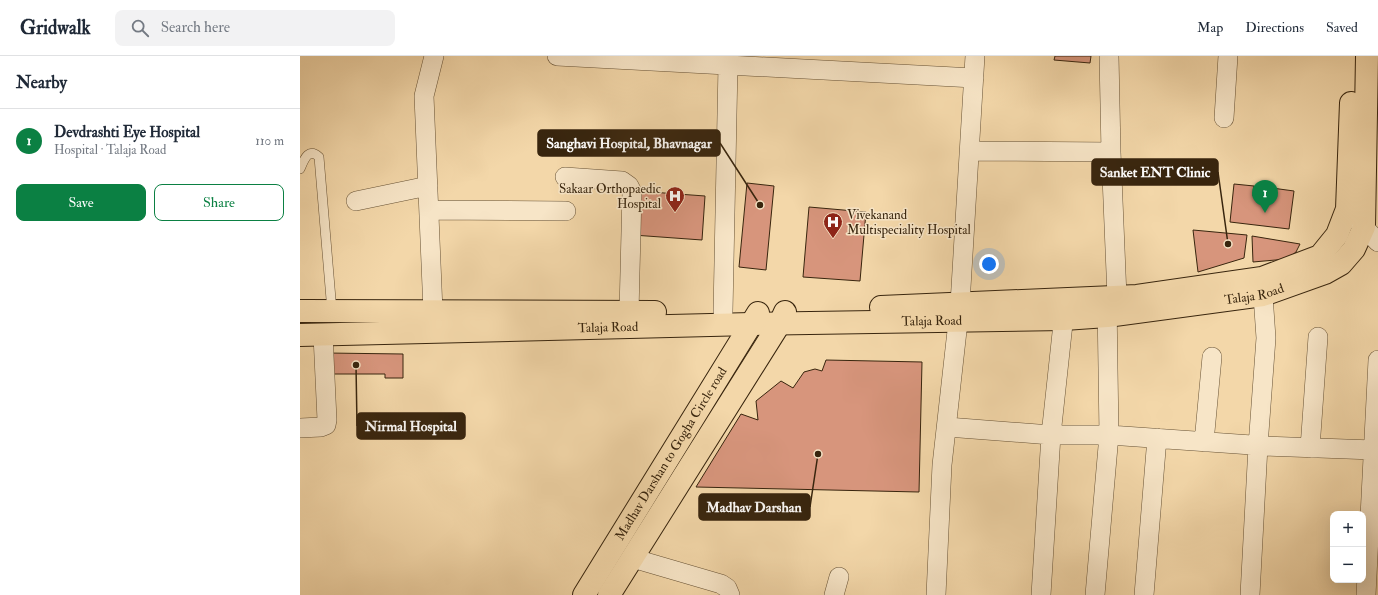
<!DOCTYPE html>
<html lang="en">
<head>
<meta charset="utf-8">
<style>
	:root { --surface:#fff; --page:#f2f2f3; --text:#1f2937; --muted:#747a83; --line:#e0e1e3; --accent:#0b8043 }
	body { margin:0; font-family:"IM FELL Double Pica",serif; background:var(--page); color:var(--text) }
	.controls { position:absolute; right:12px; bottom:12px; display:grid; overflow:hidden; border-radius:8px; box-shadow:0 4px 16px #0002 }
	.controls button { width:36px; height:36px; display:grid; place-items:center; padding:0; border:0; border-bottom:1px solid var(--line); background:var(--surface); color:var(--text); font:20px sans-serif }
	.you { position:absolute; left:689px; top:208px; width:14px; height:14px; margin:-10px; border:3px solid #fff; border-radius:50%; background:#1a73e8; box-shadow:0 0 0 6px #1a73e833 }
	.badge { display:grid; place-items:center; width:26px; height:26px; border-radius:50%; background:var(--accent); color:#fff; font-size:13px; font-weight:700 }
	.pin { position:absolute; translate:-50% -33px; filter:drop-shadow(0 1px 2px #0008) }
	.pin::after { content:''; position:absolute; top:21px; width:14px; height:12px; background:inherit; clip-path:polygon(0 0,100% 0,50% 100%) }
	.list { margin:0; padding:0; list-style:none }
	h2 { display:flex; justify-content:space-between; align-items:center; height:52px; margin:0; padding:0 16px; font-size:17px }
	h2 small { font-size:13px; font-weight:400; color:var(--muted) }
	.list li { display:grid; grid-template-columns:26px 1fr auto; gap:12px; align-items:center; box-sizing:border-box; height:64px; padding:0 16px; border-top:1px solid var(--line) }
	.list b { display:block; font-size:15px; white-space:nowrap }
	.list p { margin:0; font-size:13px; white-space:nowrap; color:var(--muted) }
	.list em { font-size:13px; font-style:normal; color:var(--muted) }
	.actions { display:flex; gap:8px; padding:12px 16px }
	.actions a { flex:1; padding:9px 0; border:1px solid var(--accent); border-radius:8px; text-align:center; font-size:14px; color:var(--accent) }
	.actions .main { background:var(--accent); color:#fff }
	.icon { flex:none; width:22px; height:22px; fill:none; stroke:currentColor; stroke-width:2; stroke-linecap:round; stroke-linejoin:round }
	.map { position:relative; flex:none; width:1078px; height:539px; overflow:hidden }
	header { display:flex; align-items:center; gap:24px; box-sizing:border-box; height:56px; padding:0 20px; background:var(--surface); border-bottom:1px solid var(--line) }
	header strong { font-size:19px }
	nav { display:flex; gap:22px; margin-inline-start:auto; font-size:14px }
	.search { width:280px; height:36px; background:var(--page); display:flex; align-items:center; gap:10px; box-sizing:border-box; padding:0 14px; border-radius:8px; color:var(--muted); font-size:15px }
	main { display:flex }
	aside { flex:1; background:var(--surface) }
	.map>svg:first-child { display:block }
	.building { fill:#d7957c; stroke:#38250e }
	.lines { fill:none; stroke-linecap:round; stroke-linejoin:round }
	.lane-casing { stroke:#675235; stroke-width:10 }
	.street-casing { stroke:#675235; stroke-width:20 }
	.primary-casing { stroke:#38250e; stroke-width:24 }
	.lane { stroke:#f7e5c7; stroke-width:9 }
	.street { stroke:#f7e5c7; stroke-width:19 }
	.primary { stroke:#f3d7a9; stroke-width:22 }
	.labels { text-anchor:middle; dominant-baseline:central; stroke-width:3; stroke-linejoin:round; paint-order:stroke }
	.poi-label { font-size:13px; fill:#38250e; stroke:#f7e5c7; text-anchor:end }
	.street-label { font-size:13px; fill:#38250e; stroke:#f7e5c7 }
	.leader { fill:none; stroke:#38250e; stroke-width:1.5 }
	.callout-dot { fill:#38250e; stroke:#f7e5c7; stroke-width:1.5 }
	.callout { fill:#38250e; stroke:#38250e; stroke-width:1.5 }
	.callout-label { font-size:14px; text-anchor:middle; font-weight:bold; fill:#fff }
</style>
</head>
<body>
<header>
<strong>Gridwalk</strong>
<div class="search"><svg class="icon" aria-label="search" viewBox="0 0 24 24"><circle cx="10" cy="10" r="6"/><path d="M15 15l6 6"/></svg>Search here</div>
<nav><a>Map</a><a>Directions</a><a>Saved</a></nav>
</header>
<main>
<aside>
<h2>Nearby<small></small></h2>
<ul class="list">
<li><span class="badge">1</span><div><b>Devdrashti Eye Hospital</b><p>Hospital · Talaja Road</p></div><em>110 m</em></li>
</ul>
<div class="actions"><a class="main">Save</a><a>Share</a></div>
</aside>
<div class="map">
<svg width="1078" height="539" viewBox="0 0 1078 539">
	<rect width="100%" height="100%" fill="#f3d7a9"/>
	<filter id="stains"><feTurbulence type="fractalNoise" baseFrequency=".005" numOctaves="4"/><feColorMatrix values="0 0 0 0 .2 0 0 0 0 .09 0 0 0 0 .02 0 0 0 .5 -.17"/></filter>
	<radialGradient id="worn" r=".72"><stop offset=".6" stop-color="#630" stop-opacity="0"/><stop offset="1" stop-color="#630" stop-opacity=".3"/></radialGradient>
	<path class="building" d="M755,0H791L790,7L754,4Z
		M447,127L474,130L466,214L439,211Z
		M934,128L954,130L953,140L970,143L972,132L994,135L989,173L930,166Z
		M337,135L405,140L402,184L333,179Z
		M509,151L566,156L560,225L503,221Z
		M893,174L947,179L944,202L898,216Z
		M952,180L1000,188L996,196L987,203L953,206Z
		M27,297L103,298V322H85V318H27Z
		M526,304L622,306L619,436L396,431L441,358L458,364L456,345L481,325L493,332L504,316L515,313L522,315Z"/>
	<g class="lines">
		<g class="lane-casing">
			<path id="lane" d="M0,113C4,104 8,91 19,101L32,255"/>
		</g>
		<g class="street-casing">
			<path id="street" d="M257,0L674,22
				M809,0L811,96L817,241
				M924,62L928,0
				M670,95L811,96
				M265,121L322,125L329,130L332,136L329,256
				M56,145L128,130
				M129,154L266,155
				M1054,161L1078,186
				M807,246L809,379L966,390L1074,394
				M133,255L124,40L134,0
				M423,256L428,9
				M647,371L751,379H809L795,539
				M0,372L21,371L26,369L27,364L23,279
				M904,386L912,301
				M1010,392L1018,281
				M332,502L421,528L427,532L430,539
				M534,539L539,521
				M636,539L642,409L660,248L675,0
				M741,539L751,379L765,249
				M844,539L857,382
				M950,539L958,390L966,282L962,225
				M1066,539L1078,304"/>
		</g>
		<g class="primary-casing">
			<g id="primary">
				<path d="M581,251L837,240L962,222L1020,200L1037,179L1047,153L1051,47"/>
				<path d="M0,255L355,256"/>
				<path id="s1" d="M0,279L451,268L764,263L807,260L963,239L1025,217L1041,208L1054,193L1064,171L1067,0"/>
				<path id="s2" d="M284,539L458,257"/>
				<path d="M309,539L480,267L485,256"/>
			</g>
		</g>
		<use href="#lane" class="lane"/>
		<use href="#street" class="street"/>
		<use href="#primary" class="primary"/>
	</g>
	<defs>
		<g id="hospital-pin" transform="scale(1)"><path d="M0 17L-7.5 6A9.5 9.5 0 1 1 7.5 6Z" fill="#8f2418" stroke="#f7e5c7"/><path d="M-5-5h3v3.5h4V-5h3V5h-3V1.5h-4V5h-3Z" fill="#fff"/></g>
	</defs>
	<g fill-rule="evenodd">
		<use href="#hospital-pin" x="375" y="140"/>
		<use href="#hospital-pin" x="533" y="166"/>
	</g>
	<g class="labels">
		<g class="poi-label">
			<text x="361" y="133">Sakaar Orthopaedic<tspan x="361" dy="15">Hospital</tspan></text>
			<text x="547" y="159" text-anchor="start">Vivekanand<tspan x="547" dy="15">Multispeciality Hospital</tspan></text>
		</g>
		<g class="street-label">
			<text stroke="none"><textPath href="#s1" startOffset="956">Talaja Road</textPath></text>
			<text stroke="none"><textPath href="#s1" startOffset="632">Talaja Road</textPath></text>
			<text stroke="none"><textPath href="#s1" startOffset="308">Talaja Road</textPath></text>
			<text stroke="none"><textPath href="#s2" startOffset="166">Madhav Darshan to Gogha Circle road</textPath></text>
		</g>
	</g>
	<path class="leader" d="M460 149L420 87M928 188L918 116M56 309L57 370M518 398L510 451"/>
	<g class="callout-dot">
		<circle cx="460" cy="149" r="4"/>
		<circle cx="928" cy="188" r="4"/>
		<circle cx="56" cy="309" r="4"/>
		<circle cx="518" cy="398" r="4"/>
	</g>
	<g class="callout">
		<rect x="238" y="74" width="182" height="26" rx="4"/>
		<rect x="792" y="103" width="126" height="26" rx="4"/>
		<rect x="57" y="357" width="108" height="26" rx="4"/>
		<rect x="399" y="438" width="111" height="26" rx="4"/>
	</g>
	<g class="callout-label">
		<text x="329" y="92">Sanghavi Hospital, Bhavnagar</text>
		<text x="855" y="121">Sanket ENT Clinic</text>
		<text x="111" y="375">Nirmal Hospital</text>
		<text x="454" y="456">Madhav Darshan</text>
	</g>
	<rect width="100%" height="100%" filter="url(#stains)"/>
	<rect width="100%" height="100%" fill="url(#worn)"/>
</svg>
<div class="controls">
<button>+</button>
<button>−</button>
</div>
<div class="you"></div>
<div class="pin badge" style="left:965px;top:157px">1</div>
</div>
</main>
</body>
</html>
